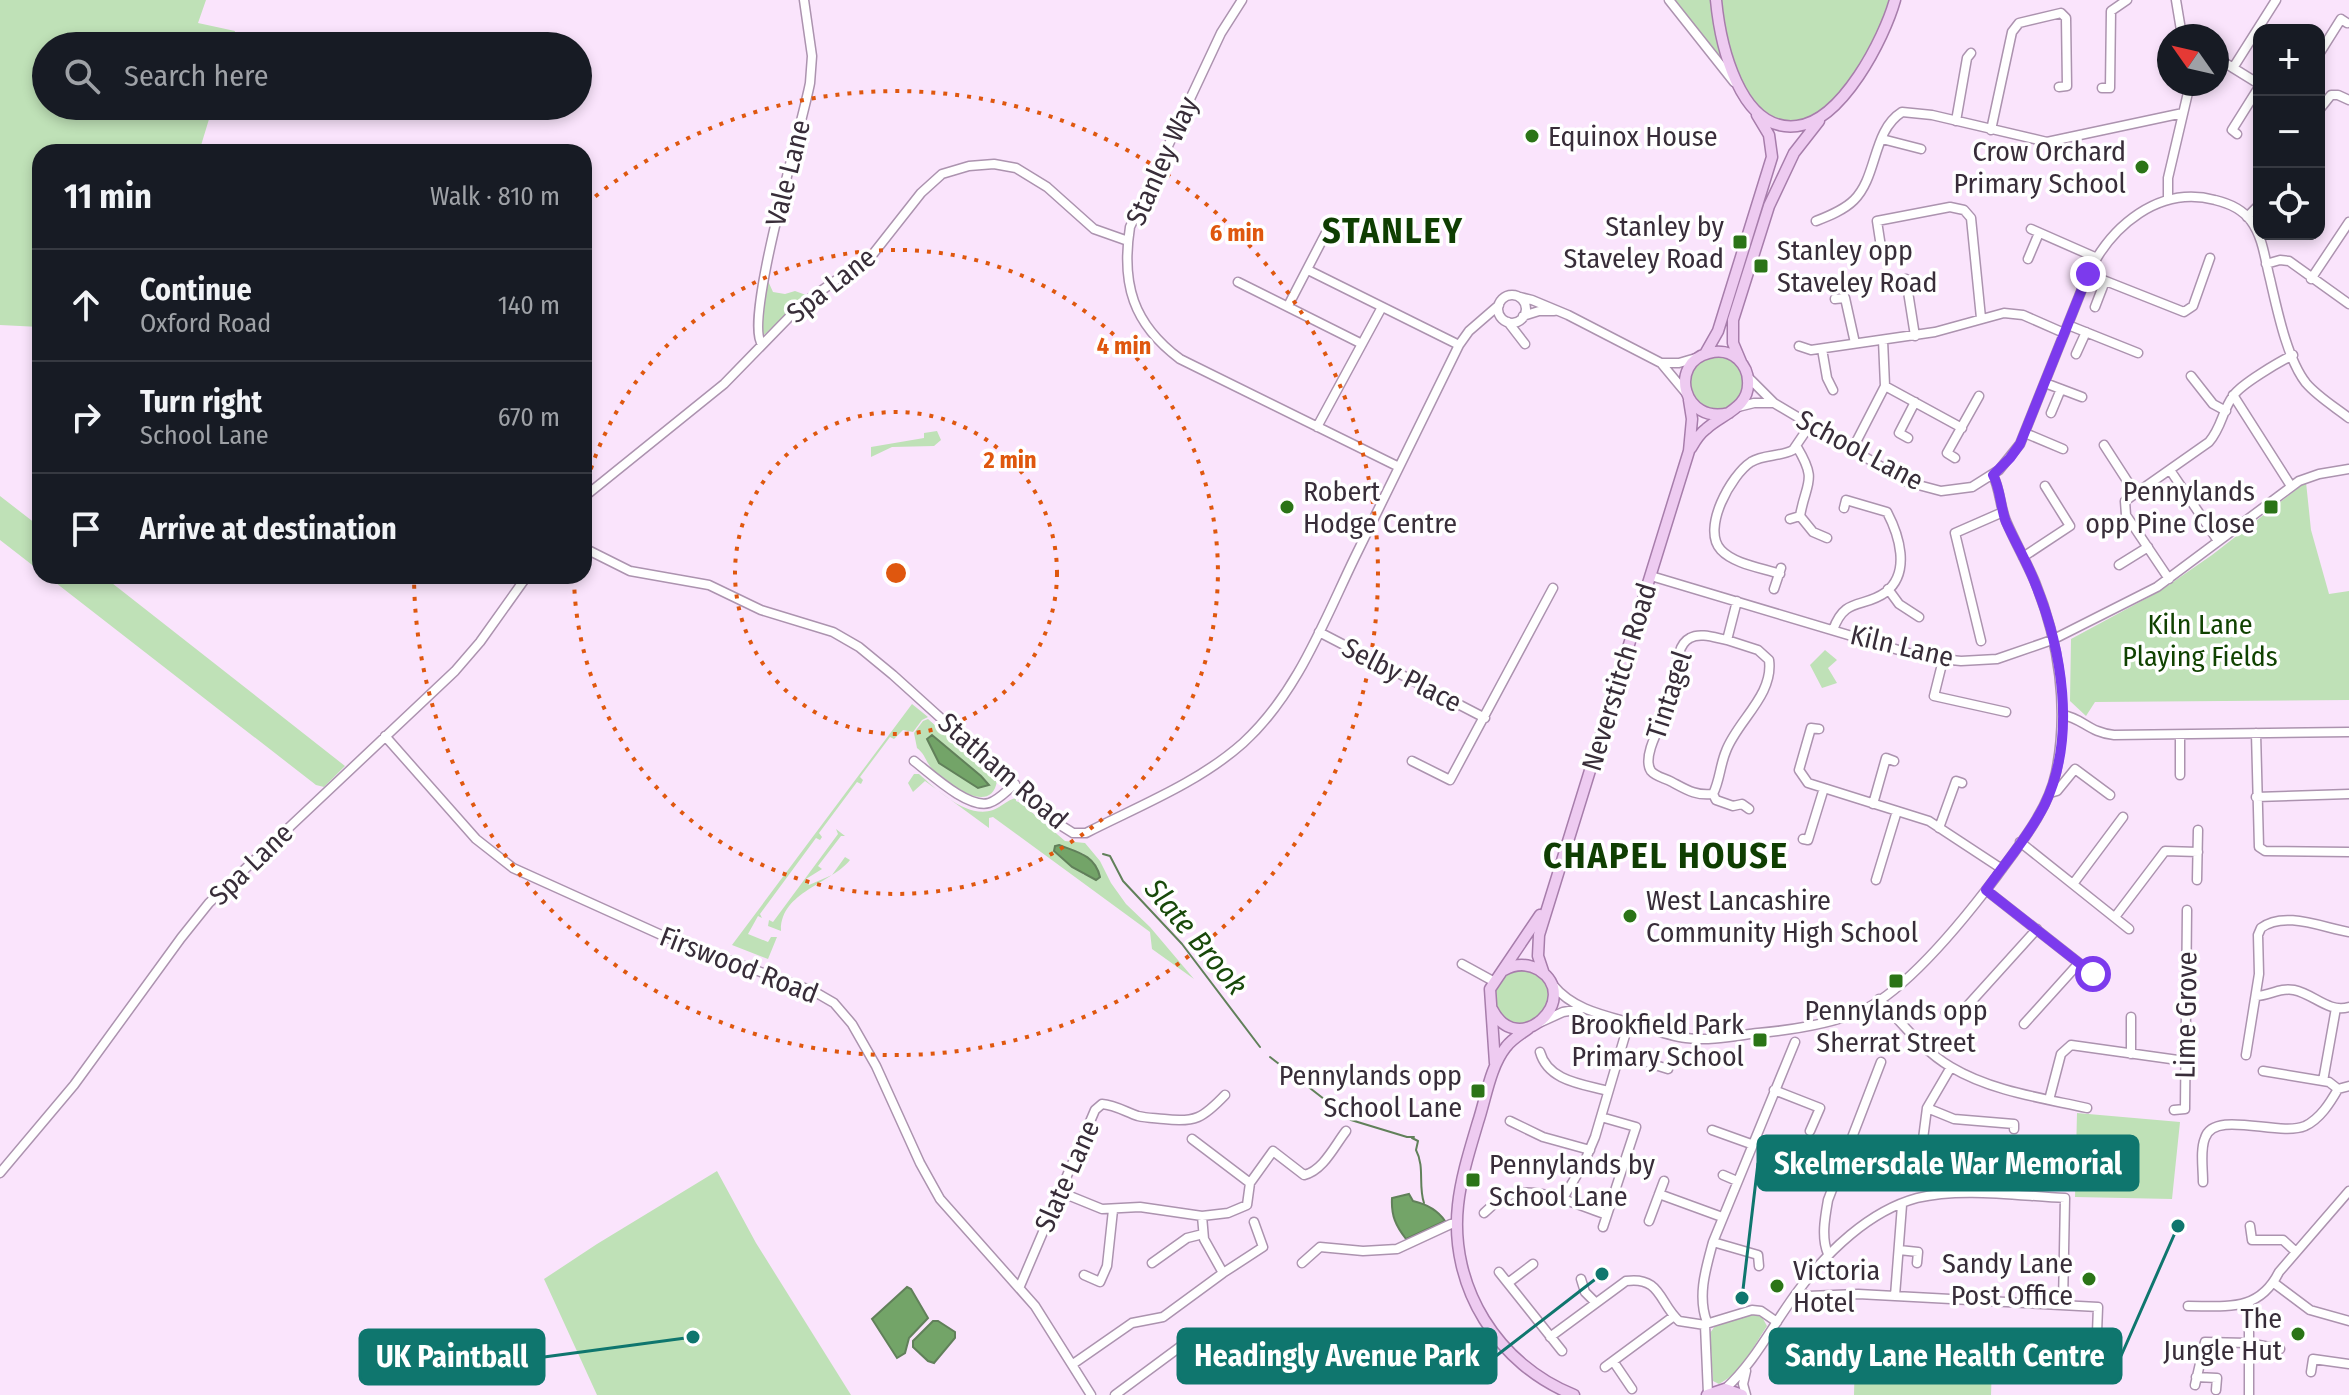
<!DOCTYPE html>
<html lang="en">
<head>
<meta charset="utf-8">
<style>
	:root { --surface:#171b24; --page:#20242c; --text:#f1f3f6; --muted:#9ea1a6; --line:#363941 }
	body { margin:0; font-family:"Fira Sans Condensed",sans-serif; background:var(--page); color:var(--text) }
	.controls { position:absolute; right:24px; top:24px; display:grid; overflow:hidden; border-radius:16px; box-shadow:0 4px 12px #0003 }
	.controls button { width:72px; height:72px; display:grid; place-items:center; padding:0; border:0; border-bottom:2px solid var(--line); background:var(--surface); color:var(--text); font:40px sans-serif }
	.compass { position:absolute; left:2157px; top:24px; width:72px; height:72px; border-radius:50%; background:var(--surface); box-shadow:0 4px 12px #0003; rotate:304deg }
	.stop { position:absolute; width:24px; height:24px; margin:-18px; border:6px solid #7c3aed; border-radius:50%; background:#fff }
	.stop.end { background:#7c3aed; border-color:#fff; box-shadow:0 2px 8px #0008 }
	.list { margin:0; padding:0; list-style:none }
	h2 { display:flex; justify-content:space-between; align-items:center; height:104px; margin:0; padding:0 32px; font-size:34px }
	h2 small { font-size:26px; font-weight:400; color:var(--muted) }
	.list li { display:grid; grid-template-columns:52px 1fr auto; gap:24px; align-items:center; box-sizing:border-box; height:112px; padding:0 32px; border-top:2px solid var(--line) }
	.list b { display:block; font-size:30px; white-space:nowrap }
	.list p { margin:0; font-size:26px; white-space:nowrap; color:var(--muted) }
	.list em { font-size:26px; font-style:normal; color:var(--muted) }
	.icon { flex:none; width:44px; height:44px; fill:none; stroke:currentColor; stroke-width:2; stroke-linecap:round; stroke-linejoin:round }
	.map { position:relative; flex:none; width:2349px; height:1395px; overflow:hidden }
	.search { position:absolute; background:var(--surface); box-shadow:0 4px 12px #0003; left:32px; top:32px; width:560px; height:88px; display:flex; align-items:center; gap:20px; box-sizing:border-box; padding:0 28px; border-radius:44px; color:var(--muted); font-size:30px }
	.panel { position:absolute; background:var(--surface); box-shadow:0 4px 12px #0003; left:32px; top:144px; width:560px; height:440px; border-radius:24px }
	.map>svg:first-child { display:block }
	.green { fill:#bfe1b7; fill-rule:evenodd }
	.water { fill:#73a468; stroke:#61805a; stroke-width:2 }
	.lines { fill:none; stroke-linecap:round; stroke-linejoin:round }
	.stream { stroke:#61805a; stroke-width:2 }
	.minor-casing { stroke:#ac93af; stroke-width:11 }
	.major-casing { stroke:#a77dab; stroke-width:13 }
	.minor { stroke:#fff; stroke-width:8 }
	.major { stroke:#eecbf1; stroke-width:10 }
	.route { stroke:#7c3aed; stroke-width:10 }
	.ring { fill:none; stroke:#df570e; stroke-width:4; stroke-dasharray:4 8 }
	.poi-dot { fill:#2b7417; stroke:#fff; stroke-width:3 }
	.labels { text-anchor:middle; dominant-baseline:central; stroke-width:7; stroke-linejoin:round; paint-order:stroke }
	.poi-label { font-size:28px; fill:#382d39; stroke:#fff; text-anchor:end }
	.street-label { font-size:28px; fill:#382d39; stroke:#fff }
	.park-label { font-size:28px; fill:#104201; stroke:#fff }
	.water-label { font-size:30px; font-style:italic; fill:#18490a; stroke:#fff }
	.district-label { font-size:36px; font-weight:bold; letter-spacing:2px; fill:#0f3e02; stroke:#fff }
	.centre { fill:#df570e; stroke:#fff; stroke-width:4 }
	.ring-label { font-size:24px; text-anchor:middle; font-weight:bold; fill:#df570e; stroke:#fff; stroke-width:7; stroke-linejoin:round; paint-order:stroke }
	.leader { fill:none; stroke:#0f766e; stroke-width:3 }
	.callout-dot { fill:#0f766e; stroke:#fff; stroke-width:3 }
	.callout { fill:#0f766e; stroke:#0f766e; stroke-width:3 }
	.callout-label { font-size:30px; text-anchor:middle; font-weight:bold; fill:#fff }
</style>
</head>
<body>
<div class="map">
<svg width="2349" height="1395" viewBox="0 0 2349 1395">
	<rect width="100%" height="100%" fill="#fae4fc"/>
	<path class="green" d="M0,0H206L198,23L235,31L231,46H46V106H213L199,152H40V327L0,325Z
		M1675,0H1712L1724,62Z
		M1721,0H1890C1877,37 1849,97 1812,116C1749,147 1725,42 1721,0Z
		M768,281L773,292L785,294L795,291L806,295L817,291L790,311L763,336L760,315Z
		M1690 383a27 27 0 1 1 54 0a27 27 0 1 1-54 0Z
		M937,431L941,440L934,446L892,447L871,457V447L924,438V433Z
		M2306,482L2311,530L2329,594L2349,591V700L2095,702L2086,716L2070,701L2071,639L2160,591L2212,555Z
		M0,496L40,527V571L0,540Z
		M47,576H103L345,766L324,787L316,785Z
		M1825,650L1837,660L1828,668L1837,683L1822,688L1810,665Z
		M912,704L928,717L922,720L913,732L903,730L894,739L890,737L860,777L863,780L861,784L857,782L819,833L822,837L820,840L816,838L760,914L762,918L758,916L748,934L768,942L771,937H777L768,959L732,945Z
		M928,719L993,777L994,781H997C991,817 946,783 932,769C926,762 925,754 917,748L914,733L923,721ZM932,735L969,766L978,788L939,763Z
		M914,774H919C937,790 967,819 993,810C1001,807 1007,800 1016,798V801L1021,803L1065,841L1085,843L1100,861L1111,883L1126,904L1150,927L1194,979L1152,949L1150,932L993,817L989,818V828L925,781L913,792L908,783ZM1059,845L1084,854V875L1054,850Z
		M836,829L845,836H841L818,866L822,869L806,879L809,885L832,875L845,857L850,860C831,884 780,892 781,931L768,926L769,920L773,922L838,834Z
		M1495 997a27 27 0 1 1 54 0a27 27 0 1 1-54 0Z
		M2077,1113L2180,1122L2172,1199L2075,1197Z
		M717,1171L756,1243L851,1395H597L544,1279L597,1244Z
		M1753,1314L1762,1317L1767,1326C1753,1347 1742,1372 1719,1384L1713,1381L1710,1333L1715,1326Z
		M1855,1353L1992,1363L1991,1395H1854Z"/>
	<path class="water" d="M932,735L981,776L989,785L978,788L939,763L927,739Z
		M1059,845C1077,852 1095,855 1100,877L1096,880L1072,867L1054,851L1055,846Z
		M1409,1194L1413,1201C1426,1204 1437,1209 1445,1221L1406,1239C1396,1226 1391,1216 1392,1198Z
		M907,1287L911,1289L928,1318L909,1338L905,1353L897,1358L872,1319Z
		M933,1321H938L955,1332V1338L934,1363L928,1361L913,1347V1341Z"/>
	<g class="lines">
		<path class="stream" d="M1103,854L1110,856L1123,881L1182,944L1260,1047
			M1270,1057L1351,1120L1407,1137H1414
			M1412,1138L1418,1141L1416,1150C1425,1167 1418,1185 1424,1203"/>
		<g class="minor-casing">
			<path id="minor" d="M1242,0L1221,33L1130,227C1121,284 1133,324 1180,359L1399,467
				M1669,0L1734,82
				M2176,0L2182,36
				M2319,54L2341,19L2347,23
				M2217,58L2259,84
				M2233,68L2276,0
				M2102,88H2110L2111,11L2127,0
				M2319,110L2331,95H2338L2349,100
				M1956,121L1967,58L1971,53
				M1991,130L2012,32L2019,23L2061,13L2066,18L2067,86L2059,87
				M2237,134L2232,130L2259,87
				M1882,139L1921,149
				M2168,198V178L2190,84
				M2247,217L2259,205
				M1816,221C1829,216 1844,210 1854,200C1878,176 1872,131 1902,112L1932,115L2047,142L2183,113
				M2031,229L2097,258
				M1881,247L1877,221L1950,207L1964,210L1971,218L1981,318
				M2028,259L2039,233
				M2266,264L2280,260L2289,261L2349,304
				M1308,270L1459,345
				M2088,274L2184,312L2193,306L2210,258
				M1906,279L1915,336
				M2311,279L2349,222
				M1238,282L1362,344
				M1498 309a14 14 0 1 1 28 0a14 14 0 1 1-28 0Z
				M1520,297L1532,300L1568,315L1661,363L1686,393
				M1835,299L1845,298L1855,343
				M1288,306L1330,225
				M2095,307L2105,281
				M1523,316L1539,311H1554
				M1508,322L1525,344
				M2068,325L2138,353
				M762,344C743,323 803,122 810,83L812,56L804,0
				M1799,346L1811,350L1935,332L2004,313L2023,315L2064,333
				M1822,349L1827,378L1833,390
				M2076,354L2086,332
				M1662,363H1679L1696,358
				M2191,376L2213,404L2226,411
				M1748,377L1774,403L1907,482L1941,491L1972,487L1999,470L2020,444L2088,274C2111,226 2159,185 2215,200C2228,203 2242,209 2251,221C2263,237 2265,260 2270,279C2277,309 2287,359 2306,383C2318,397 2335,407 2349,418
				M2045,383L2082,397
				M1885,386L1962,428
				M2233,395L2291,486
				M1738,407L1754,403H1773
				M2051,413L2061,389
				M1317,427L1382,307
				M2025,433L2063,449
				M1908,438L1899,433L1915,402
				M2104,445L2135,493
				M1797,447C1818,482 1806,481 1800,516
				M1852,450L1885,386L1883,340
				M1955,458L1947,453L1979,396
				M2170,470L2218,541
				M584,497L724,384L801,305L873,254L921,193L942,174L969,166L994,164L1016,168L1047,187L1094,229L1128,241
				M1790,519L1800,516L1813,532L1827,538
				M584,548L630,571L709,585L761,610L833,632L859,647L893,675L1057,823L1073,833H1086C1139,806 1198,783 1243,743C1297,694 1324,621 1355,557C1390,487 1424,416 1459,345L1469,331L1499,305
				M2023,557L2070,526L2045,486
				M2119,565L2148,547
				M1780,574C1762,568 1734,564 1721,550C1701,529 1731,475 1751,462C1764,454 1780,457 1793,450L1810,425
				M1651,576L1922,657L1961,661L1997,659L2052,640L2157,587L2299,481L2319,474L2349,469
				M2169,579L2126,515L2125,501L2209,442C2222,427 2222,411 2233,396C2241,384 2279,362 2293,355
				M1774,589L1781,568
				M1888,589L1899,604L1919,617
				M1833,630C1845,596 1863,609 1886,592C1911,572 1899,535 1887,512L1846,500L1844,508
				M1319,632L1485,718
				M1727,640L1758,650L1769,660C1774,695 1737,721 1726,751C1720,765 1720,780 1713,794C1696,796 1687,790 1672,782C1665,778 1656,777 1651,771C1639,753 1672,709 1675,689C1678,674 1674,646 1690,638C1700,632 1716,638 1727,640L1737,601
				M1981,641L1955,533L2003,512
				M1943,660L1934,696L2006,712
				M2063,715C2082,718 2090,733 2114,735L2349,732
				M1819,729L1811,728L1799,770L1808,783L1929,821L2002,869
				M2256,733L2259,847L2265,851L2349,852
				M2180,735V775
				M385,736L476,839L513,868L668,938L815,992L834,1003L852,1024L876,1066L920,1163L940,1199L1035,1306L1091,1395
				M914,761C931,774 968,809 989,803C999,800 1007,790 1015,784
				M1412,761L1450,780L1553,588
				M2050,793L2057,791L2075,769L2110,795
				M1713,794L1716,800L1733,806L1742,804L1749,809
				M2256,797L2349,794
				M1873,804L1886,758L1894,761
				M1939,828L1956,781L1962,783
				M1803,839L1808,840L1824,788
				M2020,842L2129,929
				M1876,880L1897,811
				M2197,880L2198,830
				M2073,884L2123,817
				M1986,890L2093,974
				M2115,917L2165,851L2198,852
				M1462,964L1493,981
				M1553,985C1574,1011 1608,1016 1639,1025C1654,1030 1670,1036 1686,1038C1710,1041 1734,1036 1758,1033C1792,1030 1827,1025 1859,1012C1906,992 1965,918 1996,877C2019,845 2048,811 2056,772C2069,709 2059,641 2035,582C2026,561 2015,542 2006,521C2000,506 2000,490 1993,475
				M2256,996C2269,996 2280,987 2294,990C2314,994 2328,1013 2349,1007
				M1879,999C1901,1022 1923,1051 1951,1067C1991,1091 2042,1098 2087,1108
				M1946,1013L1951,1017L1961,1013L2037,929
				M1541,1022L1563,1012L1581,1009
				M2024,1024L2079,963
				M1540,1052C1548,1081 1582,1084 1608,1091
				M1620,1054L1668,1069
				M2131,1054V1017
				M2246,1055L2259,974L2258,935L2261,928C2284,910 2324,928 2349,932
				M2263,1071L2329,1082L2338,1089L2349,1086
				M2323,1081L2336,1008
				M1774,1090L1820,1108L1810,1131
				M2049,1100L2061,1054L2071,1045L2185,1061
				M1927,1108L1954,1119L2014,1124V1129
				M2174,1110L2185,1109L2187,910
				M1601,1117L1636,1127L1603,1227
				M1510,1121L1543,1137L1590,1150
				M1712,1130L1751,1144
				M1192,1139L1250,1183
				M1923,1139L1927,1108L1951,1067
				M0,1173L74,1085L181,938L209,903L455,671L480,642L527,576
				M1723,1175L1737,1181
				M2203,1182C2203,1168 2200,1150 2205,1138C2214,1109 2279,1137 2305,1126C2320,1119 2330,1103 2338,1089
				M1250,1183L1273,1151L1304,1175C1323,1171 1335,1145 1346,1131
				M1659,1194L1722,1217
				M1070,1196L1102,1209L1140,1207L1202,1216L1228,1213L1247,1205L1250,1183
				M1562,1200L1584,1163L1595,1137L1629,1022
				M1484,1213C1490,1208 1497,1200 1504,1197C1535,1183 1577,1205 1607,1215
				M1649,1221L1664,1181
				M2250,1226L2252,1240H2283L2296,1252
				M1713,1242L1758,1255L1759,1266
				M1899,1250L1918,1252L1917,1263
				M1828,1254C1821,1238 1825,1217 1828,1200L1881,1062
				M1152,1263L1187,1238L1203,1234
				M1302,1263L1320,1247L1363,1251L1397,1249L1451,1224
				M1499,1272L1562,1351
				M1223,1273L1263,1247L1254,1222
				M1084,1275L1100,1282L1107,1266L1113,1210
				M1581,1279L1585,1292L1595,1302
				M1508,1283L1533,1264
				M2274,1283L2310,1310L2349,1321
				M1020,1286L1095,1110L1102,1104C1115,1105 1126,1112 1138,1116C1146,1118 1155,1118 1164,1119C1195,1123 1203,1118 1225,1095
				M1798,1291L1808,1296L1858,1294L2098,1307L2097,1333
				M1895,1296L1902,1205
				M2188,1306C2227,1306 2259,1312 2279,1272L2349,1191
				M1707,1322C1697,1296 1706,1268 1713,1242L1795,1042
				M1706,1324L1752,1310L1761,1311L1777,1322
				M1705,1325L1708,1394
				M1550,1337L1626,1281C1661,1276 1659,1303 1679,1321L1705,1325
				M1613,1361L1632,1389
				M1073,1364L1132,1323L1163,1317L1223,1273L1204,1239L1202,1216
				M1605,1367L1674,1316
				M2311,1372L2313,1359L2349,1364
				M2196,1377L2217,1378L2216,1390
				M2195,1385L2205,1342L2248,1343L2280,1349
				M1725,1389C1756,1361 1773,1324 1798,1291C1827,1252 1869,1211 1917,1198C1961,1187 2020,1196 2065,1198L2063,1305
				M1115,1395L1196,1335
				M1746,1395L1743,1384L1746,1371
				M2249,1395V1303"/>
		</g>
		<g class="major-casing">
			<path id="major" d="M1716,0C1720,42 1739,133 1797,126C1842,121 1884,39 1895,0
				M1705,354L1718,331L1772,157L1769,135L1757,115
				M1741,362L1733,343V320L1769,206L1794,153L1819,121
				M1691,448C1695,441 1699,434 1706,429C1722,414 1750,408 1748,381C1748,372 1744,365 1738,359C1730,352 1719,350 1709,353C1668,363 1683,425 1729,413
				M1544,974L1538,956L1539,935L1689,451L1692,419L1689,400
				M1492,1009C1518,1061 1583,998 1539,970C1527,963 1515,964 1504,970
				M1529,1028C1521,1034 1512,1039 1506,1047C1490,1067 1486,1098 1478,1122C1470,1149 1461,1177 1458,1205C1449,1287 1498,1365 1574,1395
				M1495,1063L1490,989L1540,915
				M1707,1395L1725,1389L1742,1395"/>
		</g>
		<use href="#minor" class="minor"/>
		<use href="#major" class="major"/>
	</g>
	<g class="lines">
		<path class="route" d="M2088,274L2020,444L2010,458L1993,475C2001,490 2000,506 2006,522C2015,542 2027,562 2035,583C2062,649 2077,736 2045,804C2030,834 2006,862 1986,890L2093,974"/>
	</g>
	<g class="ring">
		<circle cx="896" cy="573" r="161"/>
		<path d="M584 492A322 322 0 1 1 574 579"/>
		<path d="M586 204A482 482 0 1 1 414 577"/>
	</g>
	<g class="poi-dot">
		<circle cx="1532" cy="136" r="8"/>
		<circle cx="2142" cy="167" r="8"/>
		<rect x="1732" y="234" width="16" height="16" rx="4"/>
		<rect x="1753" y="258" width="16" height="16" rx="4"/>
		<circle cx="1287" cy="507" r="8"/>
		<rect x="2263" y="499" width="16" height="16" rx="4"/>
		<circle cx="1630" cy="916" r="8"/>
		<rect x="1888" y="973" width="16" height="16" rx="4"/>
		<rect x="1752" y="1032" width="16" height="16" rx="4"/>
		<rect x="1470" y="1083" width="16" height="16" rx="4"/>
		<rect x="1465" y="1172" width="16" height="16" rx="4"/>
		<circle cx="2089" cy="1279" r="8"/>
		<circle cx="1777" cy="1286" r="8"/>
		<circle cx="2298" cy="1334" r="8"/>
	</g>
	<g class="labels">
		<g class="poi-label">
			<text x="1548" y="136" text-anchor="start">Equinox House</text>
			<text x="2126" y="151">Crow Orchard<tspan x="2126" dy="32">Primary School</tspan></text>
			<text x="1724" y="226">Stanley by<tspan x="1724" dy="32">Staveley Road</tspan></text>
			<text x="1777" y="250" text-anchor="start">Stanley opp<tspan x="1777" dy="32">Staveley Road</tspan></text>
			<text x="1303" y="491" text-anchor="start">Robert<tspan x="1303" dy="32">Hodge Centre</tspan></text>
			<text x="2255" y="491">Pennylands<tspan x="2255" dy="32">opp Pine Close</tspan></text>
			<text x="1646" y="900" text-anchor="start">West Lancashire<tspan x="1646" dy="32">Community High School</tspan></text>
			<text x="1896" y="1010" text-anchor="middle">Pennylands opp<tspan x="1896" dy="32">Sherrat Street</tspan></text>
			<text x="1744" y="1024">Brookfield Park<tspan x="1744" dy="32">Primary School</tspan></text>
			<text x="1462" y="1075">Pennylands opp<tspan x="1462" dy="32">School Lane</tspan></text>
			<text x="1489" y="1164" text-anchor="start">Pennylands by<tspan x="1489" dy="32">School Lane</tspan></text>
			<text x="2073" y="1263">Sandy Lane<tspan x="2073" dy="32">Post Office</tspan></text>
			<text x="1793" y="1270" text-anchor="start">Victoria<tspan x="1793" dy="32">Hotel</tspan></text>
			<text x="2282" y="1318">The<tspan x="2282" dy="32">Jungle Hut</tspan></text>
		</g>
		<g class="street-label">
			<text transform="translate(1162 161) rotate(-66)">Stanley Way</text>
			<text transform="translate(788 173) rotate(-76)">Vale Lane</text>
			<text transform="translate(831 285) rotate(-38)">Spa Lane</text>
			<text transform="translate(1860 450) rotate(28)">School Lane</text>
			<text transform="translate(1902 646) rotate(13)">Kiln Lane</text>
			<text transform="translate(1402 675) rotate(27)">Selby Place</text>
			<text transform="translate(1619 677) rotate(-73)">Neverstitch Road</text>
			<text transform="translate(1669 695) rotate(-72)">Tintagel</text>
			<text transform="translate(1003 771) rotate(41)">Statham Road</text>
			<text transform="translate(251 864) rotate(-44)">Spa Lane</text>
			<text transform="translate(739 965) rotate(21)">Firswood Road</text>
			<text transform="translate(2186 1015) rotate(-89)">Lime Grove</text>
			<text transform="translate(1067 1176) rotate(-66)">Slate Lane</text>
		</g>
		<g class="park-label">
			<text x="2200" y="624">Kiln Lane<tspan x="2200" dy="32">Playing Fields</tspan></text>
		</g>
		<g class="water-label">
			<text transform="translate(1196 937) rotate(50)">Slate Brook</text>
		</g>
		<g class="district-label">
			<text x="1393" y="231">STANLEY</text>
			<text x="1666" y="856">CHAPEL HOUSE</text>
		</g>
	</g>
	<circle cx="896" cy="573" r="12" class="centre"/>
	<g class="ring-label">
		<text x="1237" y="241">6 min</text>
		<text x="1124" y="354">4 min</text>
		<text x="1010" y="468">2 min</text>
	</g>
	<path class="leader" d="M1742 1298L1758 1163M1602 1274L1496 1356M2178 1226L2121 1356M693 1337L544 1357"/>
	<g class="callout-dot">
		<circle cx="1742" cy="1298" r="8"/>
		<circle cx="1602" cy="1274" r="8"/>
		<circle cx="2178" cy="1226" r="8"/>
		<circle cx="693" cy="1337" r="8"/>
	</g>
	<g class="callout">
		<rect x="1758" y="1136" width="380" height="54" rx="8"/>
		<rect x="1178" y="1329" width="318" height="54" rx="8"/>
		<rect x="1770" y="1329" width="351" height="54" rx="8"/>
		<rect x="360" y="1330" width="184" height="54" rx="8"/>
	</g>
	<g class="callout-label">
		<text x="1948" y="1174">Skelmersdale War Memorial</text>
		<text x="1337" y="1366">Headingly Avenue Park</text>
		<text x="1945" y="1366">Sandy Lane Health Centre</text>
		<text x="452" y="1367">UK Paintball</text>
	</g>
</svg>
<div class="controls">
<button>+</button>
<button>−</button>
<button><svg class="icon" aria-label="locate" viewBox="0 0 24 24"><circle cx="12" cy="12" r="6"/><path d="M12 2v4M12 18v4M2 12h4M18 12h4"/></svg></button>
</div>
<svg class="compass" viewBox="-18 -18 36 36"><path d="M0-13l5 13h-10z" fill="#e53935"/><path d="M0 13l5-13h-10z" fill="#9ea1a6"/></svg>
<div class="stop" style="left:2093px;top:974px"></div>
<div class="stop end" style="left:2088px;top:274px"></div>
<div class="search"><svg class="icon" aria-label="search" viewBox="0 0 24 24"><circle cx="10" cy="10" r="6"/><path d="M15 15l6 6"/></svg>Search here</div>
<section class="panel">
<h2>11 min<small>Walk · 810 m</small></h2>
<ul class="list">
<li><svg class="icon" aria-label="ahead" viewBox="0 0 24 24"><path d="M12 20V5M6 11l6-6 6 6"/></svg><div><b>Continue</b><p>Oxford Road</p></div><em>140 m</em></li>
<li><svg class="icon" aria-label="right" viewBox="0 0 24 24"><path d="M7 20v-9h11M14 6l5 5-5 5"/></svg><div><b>Turn right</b><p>School Lane</p></div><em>670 m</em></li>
<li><svg class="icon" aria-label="arrive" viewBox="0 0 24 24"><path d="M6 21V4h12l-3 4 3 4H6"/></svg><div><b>Arrive at destination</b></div></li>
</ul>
</section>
</div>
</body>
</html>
